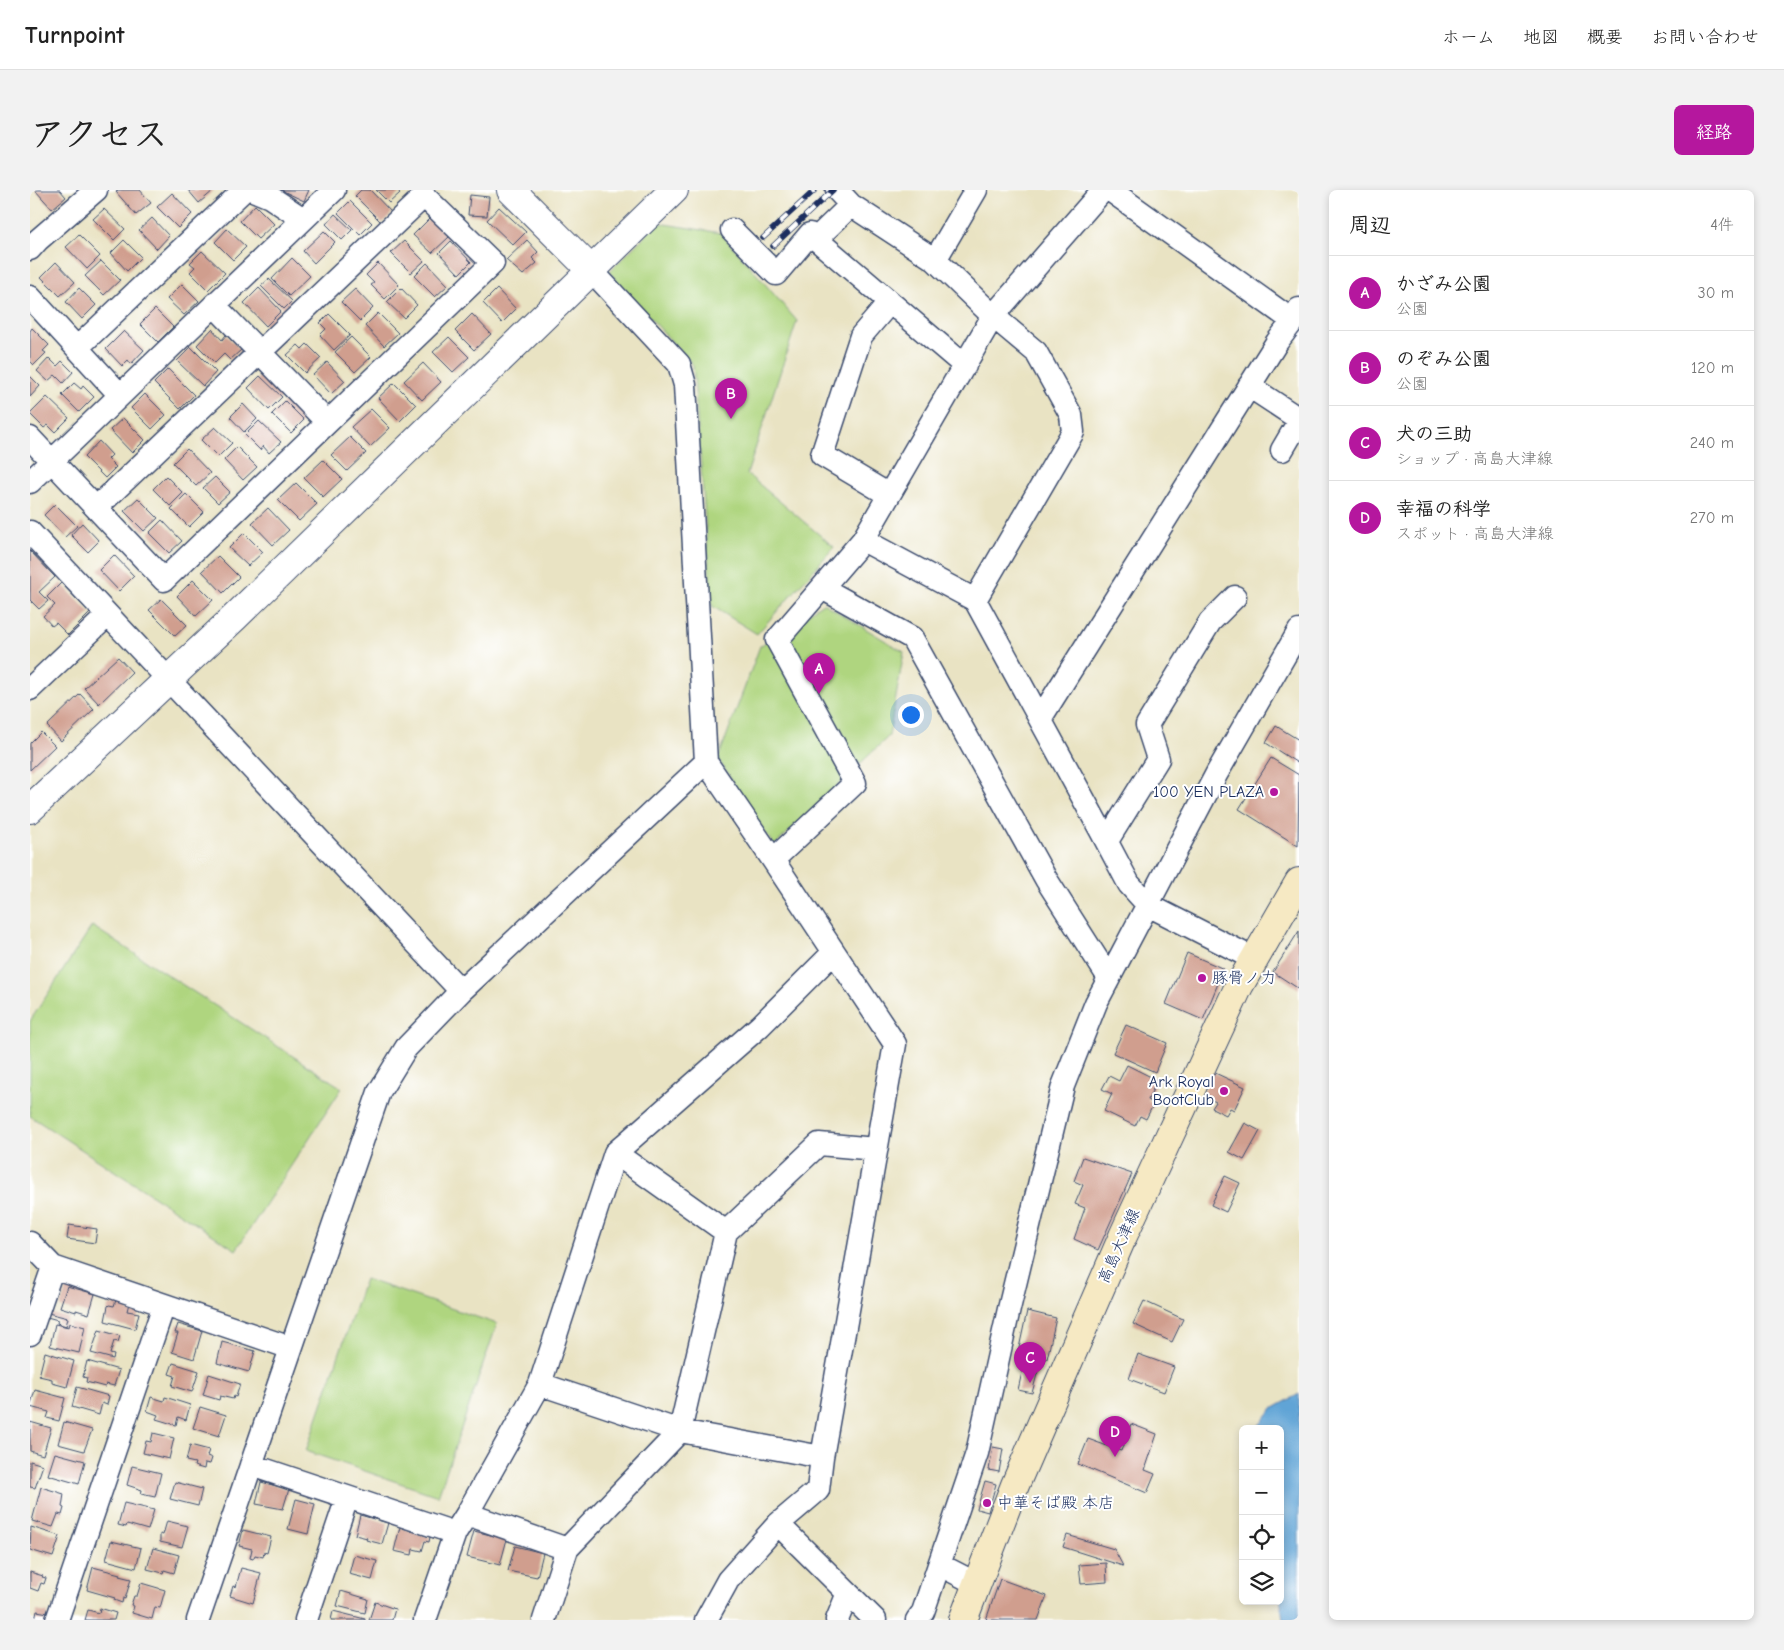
<!DOCTYPE html>
<html lang="ja">
<head>
<meta charset="utf-8">
<style>
	:root { --surface:#fff; --page:#f2f2f2; --text:#222; --muted:#767676; --line:#e0e0e0; --accent:#b5179e }
	body { margin:0; font-family:"Comic Neue","Klee One",sans-serif; background:var(--page); color:var(--text) }
	.controls { position:absolute; right:15px; bottom:15px; display:grid; overflow:hidden; border-radius:8px; box-shadow:0 2px 8px #0003 }
	.controls button { width:45px; height:45px; display:grid; place-items:center; padding:0; border:0; border-bottom:1px solid var(--line); background:var(--surface); color:var(--text); font:25px sans-serif }
	.you { position:absolute; left:880px; top:524px; width:18px; height:18px; margin:-12px; border:4px solid #fff; border-radius:50%; background:#1a73e8; box-shadow:0 0 0 8px #1a73e833 }
	.badge { display:grid; place-items:center; width:32px; height:32px; border-radius:50%; background:var(--accent); color:#fff; font-size:16px; font-weight:700 }
	.pin { position:absolute; translate:-50% -41px; filter:drop-shadow(0 1px 2px #0008) }
	.pin::after { content:''; position:absolute; top:26px; width:18px; height:15px; background:inherit; clip-path:polygon(0 0,100% 0,50% 100%) }
	.list { margin:0; padding:0; list-style:none }
	h2 { display:flex; justify-content:space-between; align-items:center; height:65px; margin:0; padding:0 20px; font-size:21px }
	h2 small { font-size:16px; font-weight:400; color:var(--muted) }
	.list li { display:grid; grid-template-columns:32px 1fr auto; gap:15px; align-items:center; box-sizing:border-box; height:75px; padding:0 20px; border-top:1px solid var(--line) }
	.list b { display:block; font-size:19px; white-space:nowrap }
	.list p { margin:0; font-size:16px; white-space:nowrap; color:var(--muted) }
	.list em { font-size:16px; font-style:normal; color:var(--muted) }
	.icon { flex:none; width:28px; height:28px; fill:none; stroke:currentColor; stroke-width:2; stroke-linecap:round; stroke-linejoin:round }
	.map { position:relative; flex:none; width:1269px; height:1430px; overflow:hidden; border-radius:8px }
	header { display:flex; align-items:center; gap:30px; box-sizing:border-box; height:70px; padding:0 25px; background:var(--surface); border-bottom:1px solid var(--line) }
	header strong { font-size:24px }
	nav { display:flex; gap:28px; margin-inline-start:auto; font-size:18px }
	.intro { display:flex; align-items:center; justify-content:space-between; box-sizing:border-box; height:120px; padding:0 30px }
	h1 { margin:0; font-size:35px }
	.button { padding:12px 22px; border-radius:8px; background:var(--accent); color:#fff; font-size:18px; font-weight:700 }
	main { display:flex; gap:30px; padding:0 30px }
	aside { flex:1; background:var(--surface); border-radius:8px; box-shadow:0 2px 8px #0003 }
	.map>svg:first-child { display:block }
	.green { fill:#afd57f; stroke:#65826e }
	.water { fill:#61a4d6; stroke:#3e6a9a }
	.building { fill:#d09e8e }
	.lines { fill:none; stroke-linecap:round; stroke-linejoin:round }
	.minor-casing { stroke:#3a4a6d; stroke-width:25 }
	.tertiary-casing { stroke:#3a4a6d; stroke-width:30 }
	.secondary-casing { stroke:#3a4a6d; stroke-width:30 }
	.minor { stroke:#fff; stroke-width:22 }
	.tertiary { stroke:#fff; stroke-width:28 }
	.secondary { stroke:#f6e9c3; stroke-width:28 }
	.rail-casing { stroke:#1b2f5e; stroke-width:5.5 }
	.rail { stroke:#fff; stroke-width:4; stroke-dasharray:11; stroke-linecap:butt }
	.poi-dot { fill:#b5179e; stroke:#fff; stroke-width:2 }
	.labels { text-anchor:middle; dominant-baseline:central; stroke-width:4; stroke-linejoin:round; paint-order:stroke }
	.poi-label { font-size:16px; fill:#1b2f5e; stroke:#fff; text-anchor:end }
	.street-label { font-size:16px; fill:#1b2f5e; stroke:#fff }
</style>
</head>
<body>
<header>
<strong>Turnpoint</strong>
<nav><a>ホーム</a><a>地図</a><a>概要</a><a>お問い合わせ</a></nav>
</header>
<div class="intro"><h1>アクセス</h1><a class="button">経路</a></div>
<main>
<div class="map">
<svg width="1269" height="1430" viewBox="0 0 1269 1430">
	<rect width="100%" height="100%" fill="#fff"/>
	<filter id="ink" filterUnits="userSpaceOnUse"><feTurbulence type="fractalNoise" baseFrequency=".02" numOctaves="2"/><feDisplacementMap in="SourceGraphic" scale="10" xChannelSelector="R" yChannelSelector="G"/><feConvolveMatrix kernelMatrix="1 2 1 2 8 2 1 2 1" color-interpolation-filters="sRGB"/></filter>
	<filter id="wash" filterUnits="userSpaceOnUse"><feTurbulence type="fractalNoise" baseFrequency=".0096" numOctaves="4" result="noise"/><feDisplacementMap in="SourceGraphic" scale="20" xChannelSelector="R" yChannelSelector="G"/><feGaussianBlur stdDeviation="1.12" result="paint"/><feColorMatrix in="noise" values="0 0 0 0 0 0 0 0 0 0 0 0 0 0 0 0 0 1.4 0 .05"/><feComposite in="paint" operator="in"/></filter>
	<g filter="url(#wash)">
		<rect width="100%" height="100%" fill="#e9e3c3"/>
		<path class="green" d="M628,33L691,43L767,131L717,284L804,357L727,444L682,416L663,175L579,82Z
			M793,413L874,462L859,546L744,656L688,569L730,456Z
			M62,736L312,898L206,1060L0,926V831Z
			M335,1089L467,1134L408,1306L276,1261Z"/>
		<path class="water" d="M1269,1204V1430H1253L1250,1406V1239H1226L1242,1219Z"/>
		<g id="blocks">
			<path class="building" d="M5,0H30L36,7L22,19Z
				M88,0H110L121,13L106,25L86,2Z
				M158,0H184L169,13Z
				M251,0H279L274,11Z
				M331,0H340L362,23L352,33L325,6Z
				M346,0H367L370,3L359,13Z
				M142,3L162,24L148,38L127,17Z
				M440,5L459,7L457,26L438,25Z
				M320,11L342,33L330,45L308,23Z
				M225,15L244,34L228,49L210,31Z
				M469,17L496,42L483,55L457,30Z
				M74,19L95,39L84,50L63,29Z
				M305,24L322,40L312,50L296,34Z
				M122,28L139,46L127,59L109,40Z
				M400,28L419,47L402,63L383,45Z
				M197,39L216,57L203,70L185,52Z
				M294,41L305,52L284,73L273,61Z
				M49,45L70,66L57,79L36,57Z
				M94,50L111,67L97,81L81,63Z
				M497,50L508,62L502,68L507,73L493,85L476,70Z
				M374,51L394,71L381,83L361,63Z
				M421,51L441,72L429,84L409,63Z
				M172,61L195,83L178,100L160,82L165,77L160,73Z
				M262,68L280,86L259,106L242,89Z
				M71,71L90,90L74,105L55,86Z
				M26,72L45,92L30,106L11,87Z
				M348,73L369,95L355,109L341,95L344,93L336,85Z
				M397,73L418,95L405,107L384,86Z
				M239,89L262,111L254,119L231,96Z
				M152,94L169,111L154,125L137,109Z
				M49,98L66,115L52,129L36,112Z
				M229,98L251,121L236,136L214,113Z
				M371,98L387,115L374,128L357,112Z
				M325,99L343,118L330,131L311,112Z
				M467,99L486,119L472,133L453,113Z
				M125,119L143,137L128,152L110,134Z
				M348,123L368,143L354,156L335,136Z
				M299,124L320,145L304,160L290,145L296,139L290,133Z
				M442,124L461,144L444,160L425,141Z
				M2,138L19,155L13,161L16,163L4,175L0,171V141Z
				M182,139L192,150L196,145L211,160L200,170L194,164L185,173L167,155Z
				M94,141L114,160L101,174L98,170L92,176L76,159Z
				M321,147L341,167L325,182L305,162Z
				M419,147L439,167L423,182L403,162Z
				M277,154L291,168L275,183L257,165L268,155L272,159Z
				M161,157L186,182L173,196L147,171Z
				M19,168L27,176L32,171L43,182L33,193L25,185L18,191L7,181Z
				M297,172L315,191L301,204L283,185Z
				M393,173L411,192L392,210L374,191Z
				M138,179L164,205L150,219L124,193Z
				M0,186L10,196L0,207Z
				M230,186L252,207L239,220L218,198Z
				M44,193L51,199L53,196L64,207L49,222L32,205Z
				M364,193L386,215L370,231L348,208Z
				M115,204L136,225L122,239L101,218Z
				M17,207L39,228L25,242L18,235L14,238L0,224Z
				M255,211L274,230L261,243L242,224Z
				M213,214L227,229L214,242L200,227Z
				M341,219L360,238L340,257L321,237Z
				M93,228L115,250L102,263L80,240Z
				M229,231L251,252L239,263L233,256L230,260L215,245Z
				M185,237L202,253L188,267L171,250Z
				M320,247L336,263L317,281L301,265Z
				M69,251L82,265L78,269L86,277L75,288L54,267Z
				M207,257L227,277L213,290L194,270Z
				M157,259L180,283L166,296L143,273Z
				M293,270L312,289L293,307L274,288Z
				M136,286L153,303L140,316L123,299Z
				M185,287L200,302L188,313L173,298Z
				M266,293L287,314L269,331L248,310Z
				M156,304L174,322L159,337L141,319Z
				M108,308L128,328L114,341L94,321Z
				M25,314L47,336L35,347L14,325Z
				M238,318L259,340L243,355L222,333Z
				M132,330L152,351L139,363L119,343Z
				M52,333L69,351L58,362L41,345Z
				M214,343L233,362L218,376L199,358Z
				M0,361L25,387L9,402L18,411L9,419L0,410Z
				M84,365L104,386L89,401L69,380Z
				M188,366L209,387L193,403L172,381Z
				M163,390L183,410L166,426L147,406Z
				M31,393L60,423L38,445L26,433L22,436L13,426L25,415L17,407Z
				M131,409L157,435L145,446L119,420Z
				M88,467L102,482L69,514L54,498Z
				M50,504L64,519L31,551L17,536Z
				M1246,536L1269,550V574L1236,553Z
				M11,542L25,556L0,580V553Z
				M1241,568L1269,585L1268,656L1209,619Z
				M1269,741V799L1243,782Z
				M1157,763L1194,779L1173,830L1136,814Z
				M1096,835L1137,853L1125,882L1083,863Z
				M1097,875L1127,890L1118,910L1124,913L1116,929L1110,926L1105,936L1074,921L1082,904L1072,899L1079,886L1089,891Z
				M1183,882L1215,897L1204,920L1200,918L1196,925L1182,918L1186,912L1172,905Z
				M1215,933L1230,941L1214,970L1199,962Z
				M1053,967L1102,984L1068,1060L1044,1049L1055,1018L1045,1014L1053,995L1044,991Z
				M1195,986L1210,993L1196,1022L1181,1015Z
				M39,1035L67,1039L65,1053L37,1049Z
				M37,1096L65,1104L59,1124L46,1120V1122L30,1117Z
				M86,1110L99,1113L97,1121L109,1123L105,1139L75,1131L78,1116L79,1115L84,1116Z
				M1114,1111L1153,1129L1142,1152L1103,1134Z
				M997,1121L1026,1128L1017,1169L988,1163Z
				M18,1123L38,1128L36,1136L27,1133L28,1130L17,1127Z
				M40,1133L55,1137L49,1163L20,1156L25,1134L39,1137Z
				M148,1134L172,1141L164,1169L142,1162L148,1143H145Z
				M69,1140L90,1146L88,1152L84,1151L80,1164L84,1165L83,1169L61,1163Z
				M192,1152L225,1161L219,1182L187,1173Z
				M15,1162L44,1171L37,1197L22,1193V1189L9,1186Z
				M1108,1164L1144,1177L1134,1202L1099,1189Z
				M57,1171L89,1180L84,1196L76,1194L75,1197L56,1192L57,1188L53,1187Z
				M143,1173L169,1181L162,1202L142,1196L145,1186L139,1184Z
				M994,1173L1009,1177L1002,1203L988,1200Z
				M179,1184L210,1194L206,1207L204,1206L203,1209L190,1206L189,1210L173,1205Z
				M47,1197L79,1206L77,1215L72,1213L69,1225L42,1217Z
				M5,1200L35,1208L29,1231L17,1228L19,1222L0,1217Z
				M121,1207L134,1211L135,1207L160,1215L156,1230L148,1227L146,1235L126,1229L128,1225L117,1221Z
				M170,1217L196,1225L189,1246L163,1238Z
				M0,1232L21,1238L13,1265L0,1261Z
				M34,1232L62,1240L54,1261L28,1254Z
				M1101,1234L1127,1244L1115,1280L1125,1284L1117,1303L1048,1274L1058,1249L1091,1261Z
				M123,1243L144,1248L139,1269L113,1263L116,1251L121,1252Z
				M160,1255L179,1260L177,1266L182,1268L180,1274L175,1273L174,1279L164,1276L165,1273L156,1271Z
				M963,1257L973,1259L969,1282L959,1280Z
				M25,1263L55,1271L49,1294L18,1285Z
				M0,1271L13,1275L5,1298L0,1297Z
				M102,1276L131,1283L125,1307L111,1304L112,1300L97,1295Z
				M955,1291L966,1294L958,1322L947,1319Z
				M145,1292L172,1299L168,1316L140,1309Z
				M231,1292L259,1299L253,1319L226,1314Z
				M11,1297L34,1304L32,1317L34,1318L32,1325L28,1324L23,1337L2,1331Z
				M266,1309L285,1314L278,1344L258,1339Z
				M94,1313L124,1320L118,1340L97,1334L96,1337L88,1335Z
				M330,1325L358,1333L352,1354L336,1350L337,1348L325,1345Z
				M137,1331L158,1336L152,1357L130,1352V1344L133,1345Z
				M1,1337L30,1346L23,1367L0,1360Z
				M370,1337L400,1347L399,1352L395,1351L392,1361L383,1359L382,1365L364,1361Z
				M213,1340L241,1347L237,1363L234,1362L233,1367L225,1365L223,1369L220,1368L222,1359L209,1356Z
				M444,1341L477,1349L470,1375L437,1367Z
				M1037,1345L1084,1359L1093,1376L1033,1357Z
				M81,1351L111,1358L106,1378L76,1370Z
				M485,1356L513,1363L507,1387L478,1381Z
				M123,1358L149,1365L144,1383L134,1380L133,1383L117,1379Z
				M324,1365L347,1371L342,1390L319,1384Z
				M1076,1373L1077,1392L1051,1394L1049,1375Z
				M63,1377L90,1384L89,1386L101,1389L95,1409L93,1408L92,1413L84,1410L85,1408L57,1400Z
				M211,1378L231,1383L223,1413L200,1406L203,1396L206,1397Z
				M0,1382L13,1386L12,1387L16,1388L14,1394L11,1393L8,1401L0,1398Z
				M970,1389L1017,1406L1008,1430H956Z
				M111,1393L135,1400L130,1418L125,1417L122,1429L102,1423L104,1416L101,1415L104,1406H107Z
				M311,1401L338,1409L335,1423L307,1416Z
				M345,1412L365,1419L362,1430H339Z
				M70,1418L86,1423L84,1430H55L58,1420L69,1423Z
				M7,1421L18,1423L16,1430H5Z
				M303,1421L335,1429V1430H301Z"/>
		</g>
	</g>
	<g filter="url(#ink)">
		<use href="#blocks" fill-opacity="0" stroke="#3a4a6d" stroke-width="1"/>
		<g class="lines">
			<g class="minor-casing">
				<path id="minor" d="M223,0L240,7L273,29
					M807,0L821,15L905,70L963,126L1006,162L1041,225L1043,242L945,410
					M1080,0L1263,131
					M702,40L746,84L780,44L935,176
					M786,49L821,15
					M0,59L8,50L66,0
					M905,70L946,0
					M561,80L649,174L655,195L676,572L743,670L865,854L792,1267L788,1300L748,1334L698,1390L676,1430
					M0,107L90,205
					M184,115L297,232
					M47,158L214,0
					M1219,196L1269,229
					M0,248L134,390L463,73L394,6L66,318
					M1252,260L1269,231
					M0,292L304,0
					M859,305L792,265L831,146L860,112
					M0,342L431,801
					M833,350L945,410L1071,641L1099,694L1118,715L1224,769
					M792,398L882,448L1016,689L1079,788
					M0,499L78,425
					M1010,529L1247,152L1263,131L1269,119
					M1077,651L1128,569L1117,535L1180,432L1205,407
					M743,670L825,593L747,450L833,350L963,126L1073,0
					M585,963L696,1042
					M0,1053L23,1077L261,1158
					M0,1144L23,1077
					M510,1194L650,1241L792,1267
					M221,1275L425,1343
					M437,1324L537,1359
					M748,1334L845,1430
					M910,1375L947,1394
					M27,1430L134,1115
					M168,1430L349,902L376,858L431,801L676,572
					M276,1430L317,1308
					M395,1430L425,1343L437,1324L510,1194L585,963L730,836L804,762
					M514,1430L537,1359L650,1241L696,1042L789,954L846,959
					M807,1430L818,1403
					M887,1430L893,1422L947,1263L979,1119L1033,896L1066,813L1187,583L1269,441"/>
			</g>
			<g class="tertiary-casing">
				<path id="tertiary" d="M481,0L561,80
					M0,619L205,427L644,0"/>
			</g>
			<g class="secondary-casing">
				<path id="secondary" d="M933,1430L985,1295L1093,1046L1209,796L1269,692"/>
			</g>
			<use href="#minor" class="minor"/>
			<use href="#tertiary" class="tertiary"/>
			<use href="#secondary" class="secondary"/>
			<g class="rail-casing">
				<path id="rail" d="M733,48L785,0
					M743,56L803,0"/>
			</g>
			<use href="#rail" class="rail"/>
		</g>
	</g>
	<g class="poi-dot">
		<circle cx="1244" cy="602" r="5"/>
		<circle cx="1172" cy="788" r="5"/>
		<circle cx="1194" cy="901" r="5"/>
		<circle cx="957" cy="1313" r="5"/>
	</g>
	<g class="labels">
		<g class="poi-label">
			<text x="1234" y="602">100 YEN PLAZA</text>
			<text x="1182" y="788" text-anchor="start">豚骨ノ力</text>
			<text x="1184" y="892">Ark Royal<tspan x="1184" dy="18">BootClub</tspan></text>
			<text x="967" y="1313" text-anchor="start">中華そば殿 本店</text>
		</g>
		<g class="street-label">
			<text transform="translate(1089 1056) rotate(-66)">高島大津線</text>
		</g>
	</g>
</svg>
<div class="controls">
<button>+</button>
<button>−</button>
<button><svg class="icon" aria-label="locate" viewBox="0 0 24 24"><circle cx="12" cy="12" r="6"/><path d="M12 2v4M12 18v4M2 12h4M18 12h4"/></svg></button>
<button><svg class="icon" aria-label="layers" viewBox="0 0 24 24"><path d="M12 4l9 5-9 5-9-5zM3 14l9 5 9-5"/></svg></button>
</div>
<div class="you"></div>
<div class="pin badge" style="left:789px;top:504px">A</div>
<div class="pin badge" style="left:701px;top:229px">B</div>
<div class="pin badge" style="left:1000px;top:1193px">C</div>
<div class="pin badge" style="left:1085px;top:1267px">D</div>
</div>
<aside>
<h2>周辺<small>4件</small></h2>
<ul class="list">
<li><span class="badge">A</span><div><b>かざみ公園</b><p>公園</p></div><em>30 m</em></li>
<li><span class="badge">B</span><div><b>のぞみ公園</b><p>公園</p></div><em>120 m</em></li>
<li><span class="badge">C</span><div><b>犬の三助</b><p>ショップ · 高島大津線</p></div><em>240 m</em></li>
<li><span class="badge">D</span><div><b>幸福の科学</b><p>スポット · 高島大津線</p></div><em>270 m</em></li>
</ul>
</aside>
</main>
</body>
</html>
